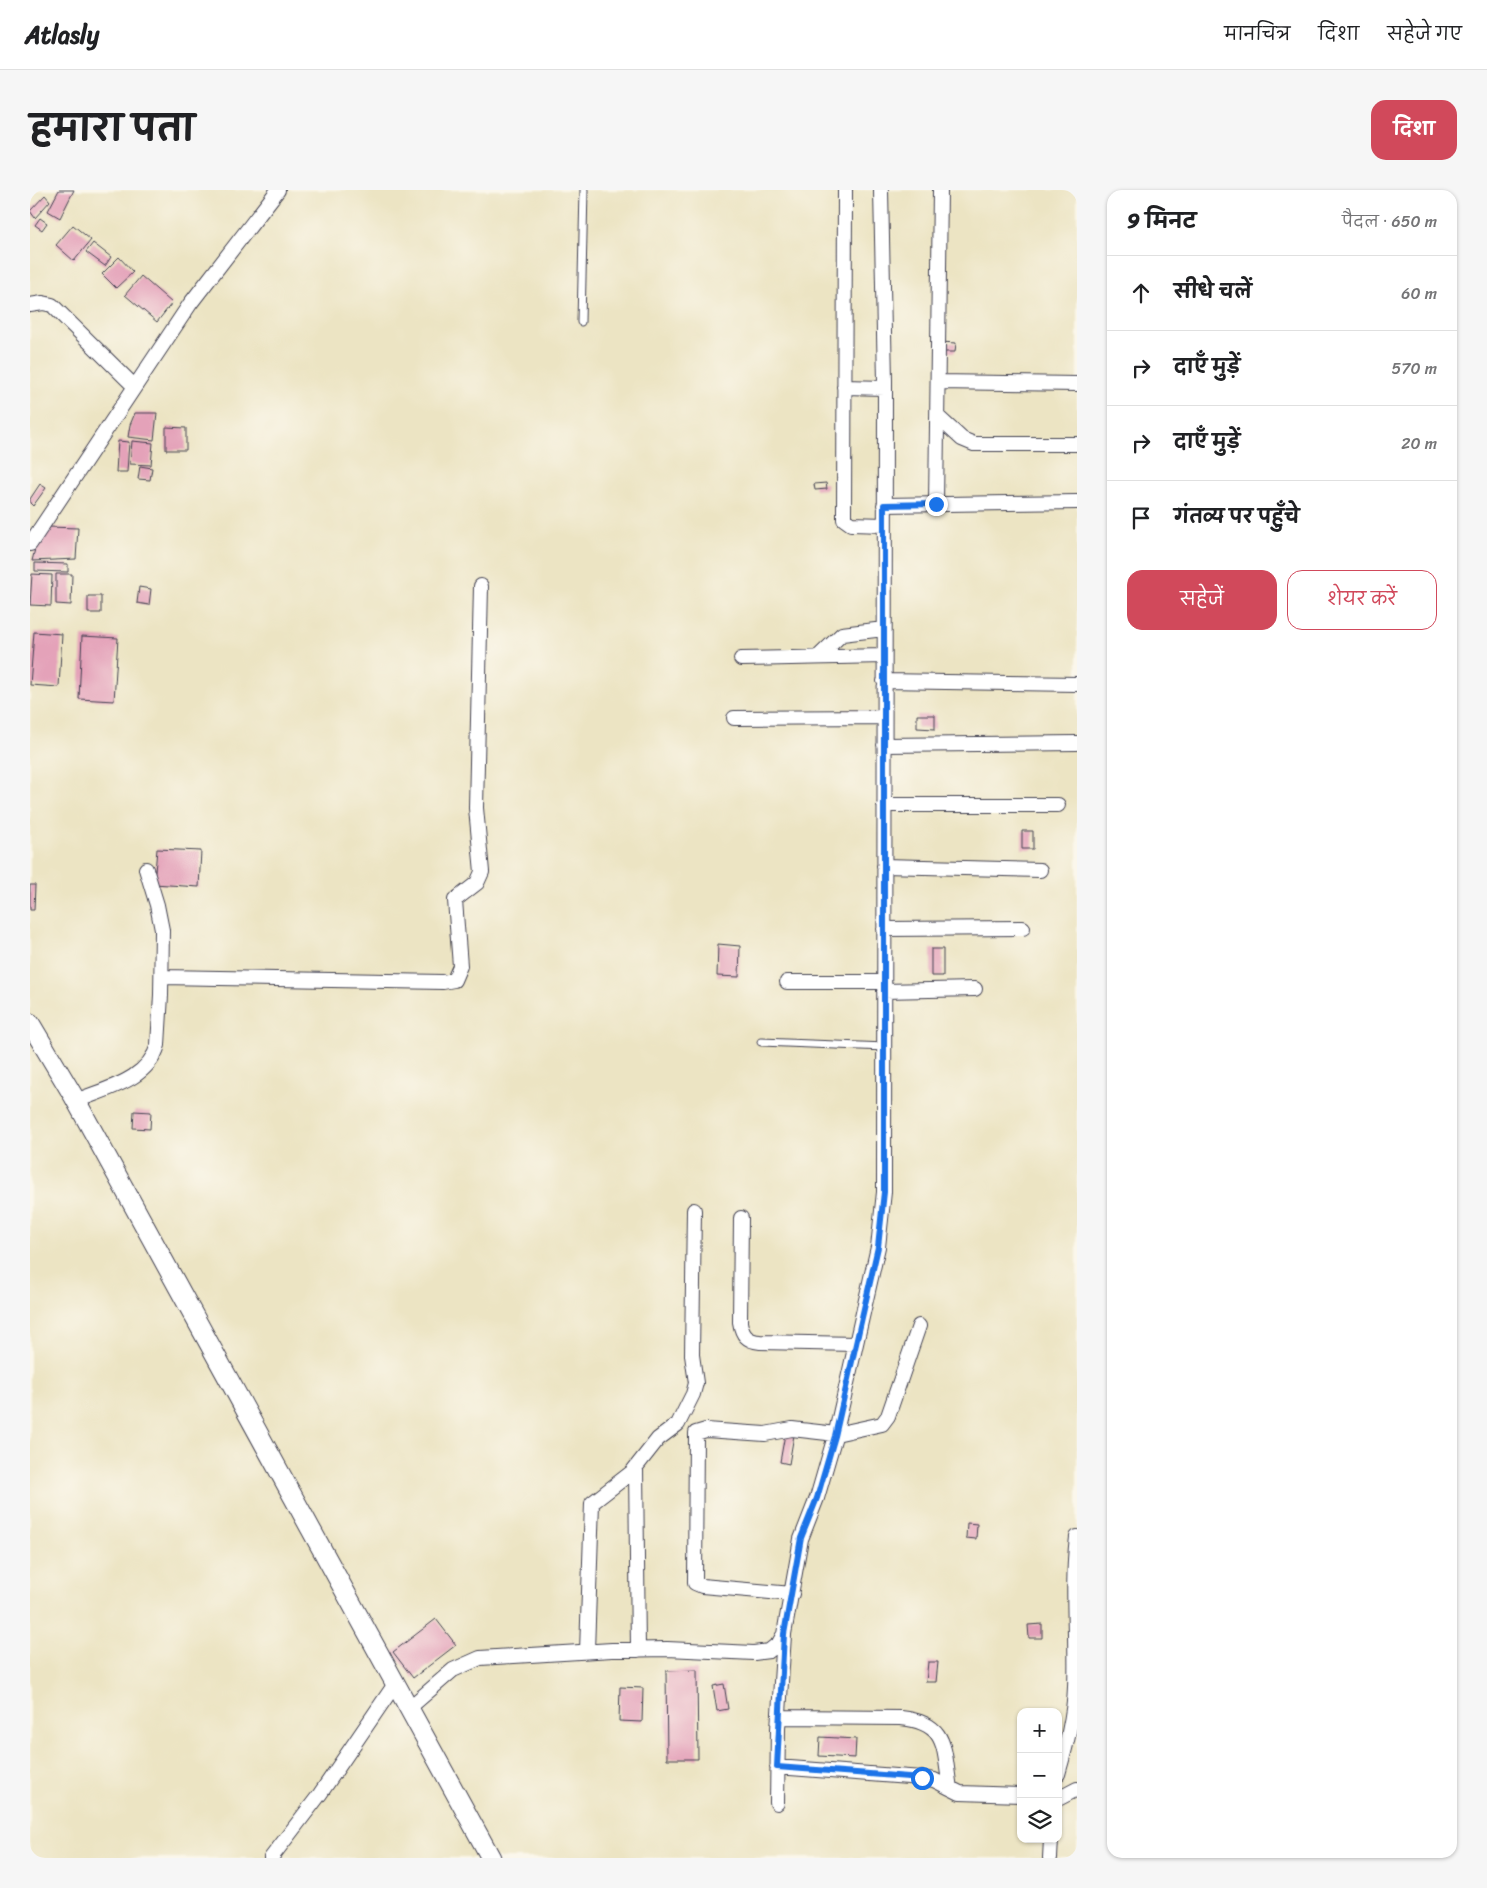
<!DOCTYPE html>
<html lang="hi">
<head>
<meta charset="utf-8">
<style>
	:root { --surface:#fff; --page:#f6f6f6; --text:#202124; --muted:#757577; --line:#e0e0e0; --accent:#d1495b }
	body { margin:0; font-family:Sriracha,"Playpen Sans Deva",sans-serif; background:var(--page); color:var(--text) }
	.controls { position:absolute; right:15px; bottom:15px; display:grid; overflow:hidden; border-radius:10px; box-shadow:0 1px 4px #0004 }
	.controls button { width:45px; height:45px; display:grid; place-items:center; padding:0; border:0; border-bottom:1px solid var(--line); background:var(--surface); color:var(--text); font:25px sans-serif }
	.stop { position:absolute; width:15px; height:15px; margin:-11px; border:4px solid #1a73e8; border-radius:50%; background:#fff }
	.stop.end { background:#1a73e8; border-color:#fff; box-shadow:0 1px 5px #0008 }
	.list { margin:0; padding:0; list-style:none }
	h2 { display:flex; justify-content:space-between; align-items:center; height:65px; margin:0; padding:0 20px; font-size:21px }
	h2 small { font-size:16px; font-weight:400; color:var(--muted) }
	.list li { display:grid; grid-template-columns:32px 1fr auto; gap:15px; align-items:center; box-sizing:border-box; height:75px; padding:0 20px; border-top:1px solid var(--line) }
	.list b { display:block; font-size:19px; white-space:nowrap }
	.list em { font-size:16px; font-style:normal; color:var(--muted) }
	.actions { display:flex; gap:10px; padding:15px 20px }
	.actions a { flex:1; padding:11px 0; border:1px solid var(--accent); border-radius:15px; text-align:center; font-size:18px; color:var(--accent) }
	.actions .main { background:var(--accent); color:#fff }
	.icon { flex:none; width:28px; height:28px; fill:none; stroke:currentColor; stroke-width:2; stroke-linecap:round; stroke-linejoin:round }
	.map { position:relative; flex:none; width:1047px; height:1668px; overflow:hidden; border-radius:15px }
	header { display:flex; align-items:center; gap:30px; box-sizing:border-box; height:70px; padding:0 25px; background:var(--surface); border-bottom:1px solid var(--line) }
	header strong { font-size:24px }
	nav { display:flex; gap:28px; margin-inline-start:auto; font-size:18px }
	.intro { display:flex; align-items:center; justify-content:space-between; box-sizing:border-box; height:120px; padding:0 30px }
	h1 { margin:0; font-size:35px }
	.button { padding:12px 22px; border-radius:15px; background:var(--accent); color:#fff; font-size:18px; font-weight:700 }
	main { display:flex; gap:30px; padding:0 30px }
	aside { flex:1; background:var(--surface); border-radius:15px; box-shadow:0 1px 4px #0004 }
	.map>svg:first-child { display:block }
	.building { fill:#e4a2b9 }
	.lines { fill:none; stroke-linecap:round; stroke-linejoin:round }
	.lane-casing { stroke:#403f4f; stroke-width:9 }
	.street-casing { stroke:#403f4f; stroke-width:16 }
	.secondary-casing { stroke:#403f4f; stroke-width:21 }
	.lane { stroke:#fff; stroke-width:7 }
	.street { stroke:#fff; stroke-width:14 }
	.secondary { stroke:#fff; stroke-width:19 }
	.route { stroke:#1a73e8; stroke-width:6 }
</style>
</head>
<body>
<header>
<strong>Atlasly</strong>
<nav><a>मानचित्र</a><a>दिशा</a><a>सहेजे गए</a></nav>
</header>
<div class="intro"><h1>हमारा पता</h1><a class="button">दिशा</a></div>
<main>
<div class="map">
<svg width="1047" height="1668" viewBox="0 0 1047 1668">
	<rect width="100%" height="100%" fill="#fbf7ec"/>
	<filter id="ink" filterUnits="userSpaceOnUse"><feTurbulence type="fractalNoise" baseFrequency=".02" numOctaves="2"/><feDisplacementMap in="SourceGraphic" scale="10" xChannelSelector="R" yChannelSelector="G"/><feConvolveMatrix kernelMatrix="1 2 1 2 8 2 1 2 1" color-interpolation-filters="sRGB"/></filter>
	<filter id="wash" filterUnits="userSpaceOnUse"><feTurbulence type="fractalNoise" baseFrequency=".0096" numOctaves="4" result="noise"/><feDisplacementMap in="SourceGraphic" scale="20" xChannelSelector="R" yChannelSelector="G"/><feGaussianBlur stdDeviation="1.12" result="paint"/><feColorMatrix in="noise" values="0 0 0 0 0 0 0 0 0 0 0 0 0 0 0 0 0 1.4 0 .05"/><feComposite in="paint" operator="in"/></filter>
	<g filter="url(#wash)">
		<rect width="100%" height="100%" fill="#ece4c3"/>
		<g id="blocks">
			<path class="building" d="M29,0H44L30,28L18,21Z
				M15,5L20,11L5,28L0,21Z
				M10,28L17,33L12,40L5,35Z
				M43,35L61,50L44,71L26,55Z
				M63,53L81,67L75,76L56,62Z
				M89,67L103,82L86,98L72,84Z
				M111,86L142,113L127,132L95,105Z
				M911,152L926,153L925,162H911Z
				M105,223H127L124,250L98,247L100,235Z
				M136,237L156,238V260H136Z
				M88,251L99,252L97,282H86Z
				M102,251L123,253L121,275L100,274Z
				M110,276L122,278L120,290L108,289Z
				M796,293L797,299L785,300L784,294Z
				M10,294L16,298L3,316L0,313V309Z
				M18,337L48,338L46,369L2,371L6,355Z
				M5,373L38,374V382L5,381Z
				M2,384L22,385L21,416L0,415Z
				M26,384H42L41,415L26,414Z
				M109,397L121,399L119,415L107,413Z
				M58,406H71V423H58Z
				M4,442L32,444L29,497L0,495Z
				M52,446L88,448L84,511L49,509Z
				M887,525H905V539L887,538Z
				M992,641H1003V659H992Z
				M127,659L171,661L169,697L124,694Z
				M0,695H5L4,720H0Z
				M688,754L710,756L709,787L687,786Z
				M901,759H913V786H901Z
				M104,921L121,922L120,939L103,938Z
				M755,1244L764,1245L759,1274L750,1272Z
				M937,1333L947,1334L946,1349L936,1348Z
				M406,1429L426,1455L383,1488L363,1462Z
				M1012,1434V1448H999L998,1435Z
				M898,1472H908L906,1492H896Z
				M667,1480L668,1569H637L636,1481Z
				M694,1494L698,1519L687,1521L683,1496Z
				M590,1497L613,1498L612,1532L589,1531Z
				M790,1547L826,1549L825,1568L789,1566Z"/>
		</g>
	</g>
	<g filter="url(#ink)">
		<use href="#blocks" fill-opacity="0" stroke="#403f4f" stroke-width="1"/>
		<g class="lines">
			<g class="lane-casing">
				<path id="lane" d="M551,132L554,0
					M731,852L856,857"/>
			</g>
			<g class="street-casing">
				<path id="street" d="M815,0L814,329L821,334L854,335
					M0,115L13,113L22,115L104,196
					M908,192L1047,194
					M814,197L855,198
					M907,226L932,249L944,254H1047
					M906,314L910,0
					M854,315L1047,312
					M0,354L160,114L248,0
					M788,467L812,444L854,439
					M711,469L854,466
					M854,491L1047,494
					M704,528L854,527
					M854,555L1047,553
					M854,615H1028
					M854,676L1010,680
					M854,739L993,738
					M132,787L413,792L424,790L430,776L425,710L447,693L452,682L446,618L451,396
					M757,792H854
					M854,801L945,799
					M46,911C77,898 118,890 128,855L131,805L132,740L127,715L116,679
					M711,1028L710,1132C712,1145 717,1151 730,1152L826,1154
					M606,1277L608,1460
					M762,1404L672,1396L665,1393L666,1243L676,1240L735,1244L762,1239L806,1244L852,1234L858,1226L889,1136
					M557,1461L562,1313L602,1282L628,1249L648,1234L663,1204L666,1193L662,1165L664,1020
					M378,1519L423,1480L450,1468L582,1460L637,1459L724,1463L739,1461L749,1453L754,1444L771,1349L787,1308L805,1246L848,1057L854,1002L855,191L851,0
					M749,1527L871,1528C919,1533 913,1559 920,1598
					M747,1577L892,1588L904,1590L930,1603L991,1605
					M1028,1584C1036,1556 1044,1527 1045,1497C1047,1447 1041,1397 1047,1347
					M1028,1609L1047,1599
					M747,1613L748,1539L754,1445
					M241,1668L290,1604L365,1494
					M1020,1668L1021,1649"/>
			</g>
			<g class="secondary-casing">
				<path id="secondary" d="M0,833L44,907L461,1668"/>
			</g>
			<use href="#lane" class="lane"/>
			<use href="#street" class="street"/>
			<use href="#secondary" class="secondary"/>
		</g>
	</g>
	<g class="lines" filter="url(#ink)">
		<path class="route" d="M892,1588L747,1577L754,1444L771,1348L787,1308L805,1246L848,1057L854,1002V315L906,314"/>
	</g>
</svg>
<div class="controls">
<button>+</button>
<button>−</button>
<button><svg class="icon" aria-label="layers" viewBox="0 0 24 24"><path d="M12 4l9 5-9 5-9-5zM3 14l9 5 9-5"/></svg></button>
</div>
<div class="stop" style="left:892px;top:1588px"></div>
<div class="stop end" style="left:906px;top:314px"></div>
</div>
<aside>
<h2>9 मिनट<small>पैदल · 650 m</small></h2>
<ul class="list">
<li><svg class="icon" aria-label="ahead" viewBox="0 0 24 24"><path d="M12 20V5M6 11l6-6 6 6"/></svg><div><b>सीधे चलें</b></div><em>60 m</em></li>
<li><svg class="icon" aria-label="right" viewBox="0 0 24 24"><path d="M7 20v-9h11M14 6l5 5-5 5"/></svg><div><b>दाएँ मुड़ें</b></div><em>570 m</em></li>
<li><svg class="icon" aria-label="right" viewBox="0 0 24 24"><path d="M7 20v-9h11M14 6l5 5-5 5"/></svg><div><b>दाएँ मुड़ें</b></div><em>20 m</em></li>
<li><svg class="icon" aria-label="arrive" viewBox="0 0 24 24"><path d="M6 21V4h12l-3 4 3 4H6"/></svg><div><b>गंतव्य पर पहुँचे</b></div></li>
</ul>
<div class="actions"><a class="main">सहेजें</a><a>शेयर करें</a></div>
</aside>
</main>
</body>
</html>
